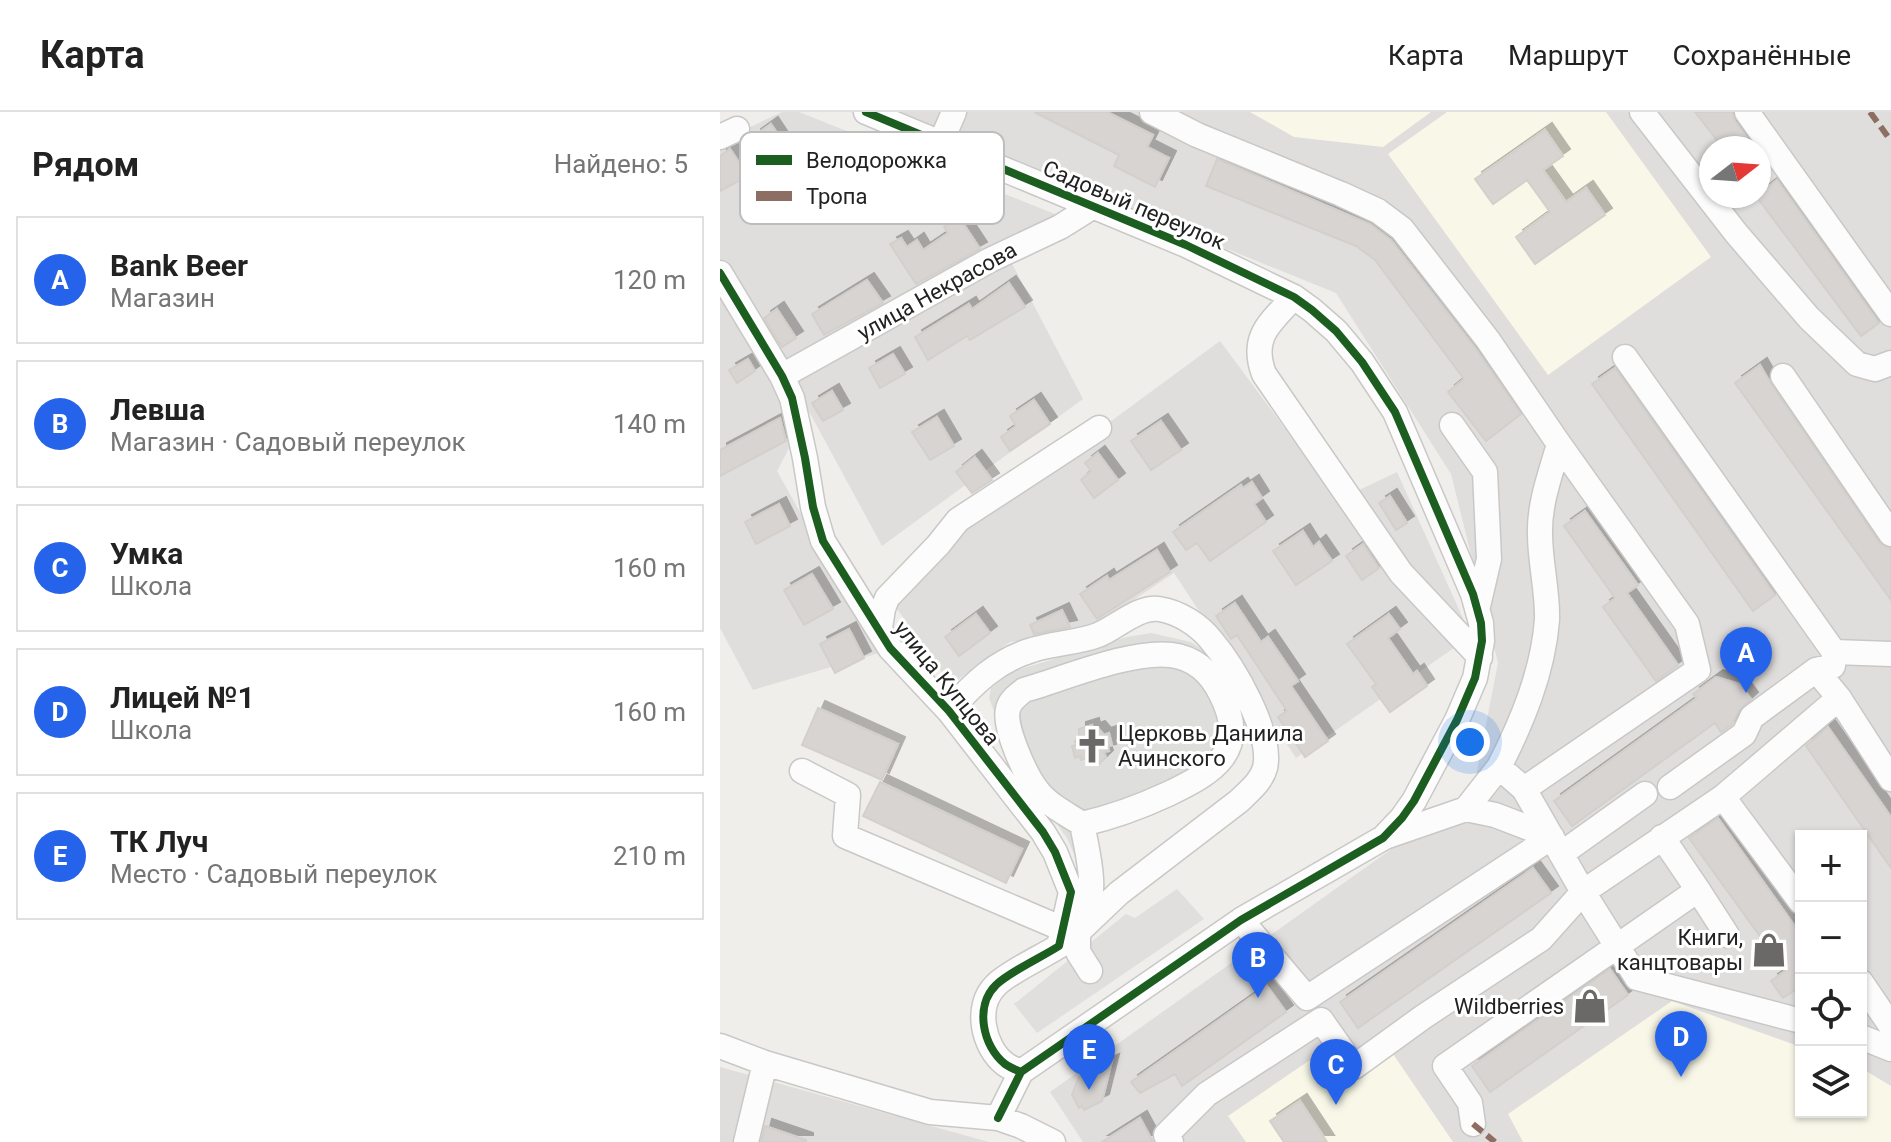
<!DOCTYPE html>
<html lang="ru">
<head>
<meta charset="utf-8">
<style>
	:root { --surface:#fff; --page:#f6f6f6; --text:#222; --muted:#767676; --line:#e0e0e0; --accent:#2563eb }
	body { margin:0; font-family:Roboto,sans-serif; background:var(--page); color:var(--text) }
	.controls { position:absolute; right:24px; bottom:24px; display:grid; overflow:hidden; border-radius:0px; box-shadow:0 2px 6px #0004 }
	.controls button { width:72px; height:72px; display:grid; place-items:center; padding:0; border:0; border-bottom:2px solid var(--line); background:var(--surface); color:var(--text); font:40px sans-serif }
	.compass { position:absolute; left:979px; top:24px; width:72px; height:72px; border-radius:50%; background:var(--surface); box-shadow:0 2px 6px #0004; rotate:73deg }
	.you { position:absolute; left:750px; top:630px; width:28px; height:28px; margin:-20px; border:6px solid #fff; border-radius:50%; background:#1a73e8; box-shadow:0 0 0 12px #1a73e833 }
	.badge { display:grid; place-items:center; width:52px; height:52px; border-radius:50%; background:var(--accent); color:#fff; font-size:26px; font-weight:700 }
	.pin { position:absolute; translate:-50% -66px; filter:drop-shadow(0 2px 4px #0008) }
	.pin::after { content:''; position:absolute; top:42px; width:28px; height:24px; background:inherit; clip-path:polygon(0 0,100% 0,50% 100%) }
	.list { margin:0; padding:0; list-style:none }
	h2 { display:flex; justify-content:space-between; align-items:center; height:104px; margin:0; padding:0 32px; font-size:34px }
	h2 small { font-size:26px; font-weight:400; color:var(--muted) }
	.list li { display:grid; grid-template-columns:52px 1fr auto; gap:24px; align-items:center; box-sizing:border-box; height:128px; margin:0 16px 16px; padding:0 16px; border:2px solid var(--line); border-radius:0px }
	.list b { display:block; font-size:30px; white-space:nowrap }
	.list p { margin:0; font-size:26px; white-space:nowrap; color:var(--muted) }
	.list em { font-size:26px; font-style:normal; color:var(--muted) }
	.icon { flex:none; width:44px; height:44px; fill:none; stroke:currentColor; stroke-width:2; stroke-linecap:round; stroke-linejoin:round }
	.map { position:relative; flex:none; width:1171px; height:1030px; overflow:hidden }
	header { display:flex; align-items:center; gap:48px; box-sizing:border-box; height:112px; padding:0 40px; background:var(--surface); border-bottom:2px solid var(--line) }
	header strong { font-size:38px }
	nav { display:flex; gap:44px; margin-inline-start:auto; font-size:28px }
	main { display:flex }
	aside { flex:1; background:var(--surface) }
	.map>svg:first-child { display:block }
	.residential { fill:#dfdedc; fill-rule:evenodd }
	.education { fill:#f8f7e8 }
	.religious { fill:#dededc }
	.parking { fill:#e0dfde }
	.building { fill:#d7d4d2; stroke:#d3d0cc; stroke-width:2; filter:url(#shadow) }
	.lines { fill:none; stroke-linecap:round; stroke-linejoin:round }
	.minor-casing { stroke:#c9c8c7; stroke-width:27 }
	.minor { stroke:#fdfcfc; stroke-width:24 }
	.quiet { stroke:#8d6e63; stroke-width:6; stroke-dasharray:12 6; stroke-linecap:butt }
	.cycleway-casing { stroke:#fff; stroke-width:13 }
	.cycleway { stroke:#1b5e20; stroke-width:8 }
	.labels { text-anchor:middle; dominant-baseline:central; stroke-width:6; stroke-linejoin:round; paint-order:stroke }
	.street-label { font-size:22px; fill:#222; stroke:#fff }
	.poi-label { font-size:22px; fill:#222; stroke:#fff; text-anchor:end }
	.key { fill:#fff; stroke:#bdbdbd; stroke-width:2 }
	.key-label { font-size:22px; fill:#222 }
</style>
</head>
<body>
<header>
<strong>Карта</strong>
<nav><a>Карта</a><a>Маршрут</a><a>Сохранённые</a></nav>
</header>
<main>
<aside>
<h2>Рядом<small>Найдено: 5</small></h2>
<ul class="list">
<li><span class="badge">A</span><div><b>Bank Beer</b><p>Магазин</p></div><em>120 m</em></li>
<li><span class="badge">B</span><div><b>Левша</b><p>Магазин · Садовый переулок</p></div><em>140 m</em></li>
<li><span class="badge">C</span><div><b>Умка</b><p>Школа</p></div><em>160 m</em></li>
<li><span class="badge">D</span><div><b>Лицей №1</b><p>Школа</p></div><em>160 m</em></li>
<li><span class="badge">E</span><div><b>ТК Луч</b><p>Место · Садовый переулок</p></div><em>210 m</em></li>
</ul>
</aside>
<div class="map">
<svg width="1171" height="1030" viewBox="0 0 1171 1030">
	<defs>
		<filter id="shadow"><feDropShadow dx="7" dy="-7" stdDeviation="0" flood-color="#0004"/></filter>
	</defs>
	<rect width="100%" height="100%" fill="#f0eeeb"/>
	<path class="residential" d="M62,0H79L340,104L64,256L0,148V29Z
		M168,0H1171V1030H363L330,980L753,679L778,551L731,362L616,181ZM991,36H1039V84H991ZM1081,724H1141V1000H1081Z
		M289,146L363,287L162,434L73,270Z
		M0,170L14,194L77,321L57,359L159,541L33,578L0,516Z
		M500,229L618,388L677,360L751,524L576,646L454,461L365,520L290,530L231,573L163,477Z
		M0,955L269,1030H0Z"/>
	<path class="education" d="M530,0H711L663,35L574,25Z
		M727,0H886L991,145L828,263L668,42Z
		M952,889L1081,935V1000H1141V956L1171,974V1030H803L788,1002Z
		M673,942L733,1030H526L508,1004L590,948L616,981Z"/>
	<path class="religious" d="M431,521L471,530L486,540L498,555L502,642L376,718L373,732V760L356,747L347,726L294,652L269,586L271,576L291,560L407,525Z"/>
	<path class="parking" d="M457,777L484,807L317,921L294,892L406,802L415,806Z"/>
	<path class="building" d="M314,0H387L433,23L427,35L449,46L435,75L394,54L399,43Z
		M975,0H1012L1015,9L1034,36H1003Z
		M51,12L70,41L53,53L34,24Z
		M825,18L843,44L823,58L846,90L866,76L885,103L815,152L796,125L830,100L807,68L773,92L755,67Z
		M10,37L28,64L0,79V44Z
		M497,47L650,112L671,128L756,237L801,302L766,329L728,280L744,267L655,148L636,134L486,74Z
		M1057,68L1159,211L1141,224L1036,84Z
		M239,105L260,137L196,172L170,132L181,126L187,135L197,128L203,138L228,121L224,115Z
		M147,168L163,191L104,223L92,202Z
		M289,171L305,195L250,228L247,224L208,248L195,225L249,192L252,197Z
		M57,197L76,226L62,235L44,206Z
		M173,242L185,262L160,276L149,256Z
		M28,247L35,259L17,271L9,258Z
		M1040,253L1051,272L1159,430L1171,437V488L1015,271Z
		M895,256L1055,483L1033,499L872,272Z
		M112,279L123,298L103,309L92,291Z
		M314,288L330,312L290,339L281,325L296,314L290,304Z
		M217,305L234,334L210,348L192,320Z
		M60,306L66,329L0,364V338Z
		M441,309L461,338L431,358L411,329Z
		M378,341L398,368L374,386L361,368L371,359L365,351Z
		M255,345L272,368L252,381L236,360Z
		M532,370L542,386L534,392L546,410L490,449L477,431L466,438L453,420L521,373L523,376Z
		M670,384L687,411L676,418L659,391Z
		M59,392L70,414L36,432L25,410Z
		M865,399L918,473L907,481L958,553L936,569L883,495L895,486L844,414Z
		M583,419L593,435L599,430L612,449L576,473L553,439Z
		M643,432L659,456L642,468L626,444Z
		M437,438L450,460L377,507L360,482L387,464L389,468Z
		M92,462L113,497L84,513L64,478Z
		M515,491L541,530L548,525L578,569L571,574L608,629L585,645L558,605L567,599L517,523L511,527L496,504Z
		M342,498L350,515L314,522L310,513Z
		M256,502L270,521L239,544L225,525Z
		M669,502L680,517L668,526L693,562L697,559L707,574L670,600L652,575L656,572L627,532Z
		M129,517L144,546L115,561L100,532Z
		M996,565L1020,572L1031,587L1019,598L1012,612L1001,620L995,611L852,714L834,689L977,586L973,582Z
		M98,596L178,632L162,668L82,633Z
		M372,613L373,618L378,616L384,623L389,621L392,633L388,634L389,639L384,640L386,645L378,653L367,650L365,646L361,648L360,644L355,646L352,634L356,633L355,629L359,628V617Z
		M1108,615L1171,705V756L1086,634Z
		M160,670L302,737L286,771L143,704Z
		M998,706L1081,823V874L1063,886L1051,869L1065,859L969,726Z
		M813,756L831,781L638,916L620,890Z
		M890,857L908,883L770,980L752,954Z
		M547,874L566,900L462,974L455,962L420,981L411,970Z
		M392,949L382,989L364,998L362,994L359,996L352,983L359,965Z
		M580,989L607,1030H564L550,1009Z
		M420,1006L433,1030H382Z
		M45,1014L86,1028V1030H41Z"/>
	<g class="lines">
		<g class="minor-casing">
			<path id="minor" d="M146,0L466,133L574,185L592,198L616,219L642,250L675,300L753,482L761,511L762,529L755,566L737,608L694,689L682,706L663,726L521,808L301,960L278,1006
				M432,0L477,23L621,82L658,99L682,117L768,228L839,332C831,361 819,391 820,422C820,451 828,480 827,508C823,560 802,610 779,655
				M922,0L1016,121L1089,206L1137,252L1155,257L1171,251
				M1027,0L1171,202
				M0,25L17,17
				M221,30L234,0
				M0,161L62,264L72,286L85,346L93,395L103,429L170,536L229,599L323,720L335,740L351,780L339,834C322,845 289,860 276,873C254,894 263,935 285,952C289,955 296,958 301,960
				M574,185C550,211 530,225 544,262L681,461L760,545
				M62,264L270,148L340,115L372,95
				M1063,264L1171,422
				M732,313L765,360L769,447L758,494
				M160,516L163,497L167,486L218,433L238,408L379,316
				M1114,540L1171,542
				M1119,586L1171,667
				M229,599C253,572 276,549 312,538C333,531 357,531 378,523C397,515 419,494 439,497C459,500 479,513 491,528C513,554 553,621 545,656C541,670 529,679 519,689L399,781L358,820V840L370,859
				M82,659L128,683L125,724L343,817
				M950,675L1024,622L1032,605L1096,558
				M804,677L978,558L967,512L839,332
				M1003,685L1081,790
				M746,697L775,703L832,725
				M665,725L746,697L779,655L804,677L863,780L1003,685L1119,586L1096,558L1113,554L1114,540L905,245
				M942,725L978,778
				M841,742L925,682
				M521,808L587,886L832,725
				M339,834C346,830 355,824 359,818C380,784 369,748 362,712C393,705 420,695 448,682C494,660 530,639 501,582C491,561 475,546 451,543C411,538 343,567 304,578C297,584 290,588 288,597C283,615 306,664 317,678C328,693 347,702 362,712
				M1141,870L1171,914
				M1141,925L1171,937
				M0,934L45,951L210,1000L278,1006L301,1014L333,1030
				M753,1012L750,991L725,954L978,778L1007,823
				M26,1030L45,951
				M451,1030L446,1023L487,982L601,908L634,955L703,905L821,827L863,780L917,866L1081,909"/>
		</g>
		<use href="#minor" class="minor"/>
		<path class="quiet" d="M1150,0L1171,29
			M753,1012L775,1030"/>
		<g class="cycleway-casing">
			<path id="cycleway" d="M146,0L466,133L574,185L592,198L616,219L642,250L675,300L753,482L761,511L762,529L755,566L737,608L694,689L682,706L663,726L521,808L301,960L278,1006
				M0,161L62,264L72,286L85,346L93,395L103,429L170,536L229,599L323,720L335,740L351,780L339,834C322,845 289,860 276,873C254,894 263,935 285,952C289,955 296,958 301,960"/>
		</g>
		<use href="#cycleway" class="cycleway"/>
	</g>
	<defs>
		<g id="church-bare" transform="scale(2.76)"><path d="M-1.2-6h2.4v3.5h3.3v2.4h-3.3V6h-2.4V-.1h-3.3v-2.4h3.3Z" fill="#6a6968" stroke="#fff" stroke-width="2.5" paint-order="stroke"/></g>
		<g id="shop-bare" transform="scale(2.76)"><path d="M-5-2.5h2.3a2.7 3.5 0 0 1 5.4 0H5L5.5 6h-11ZM-1.5-2.5h3a1.5 2.3 0 0 0-3 0Z" fill="#6a6968" stroke="#fff" stroke-width="2.5" paint-order="stroke"/></g>
	</defs>
	<g fill-rule="evenodd">
		<use href="#church-bare" x="372" y="634"/>
		<use href="#shop-bare" x="1049" y="838"/>
		<use href="#shop-bare" x="870" y="894"/>
	</g>
	<g class="labels">
		<g class="street-label">
			<text transform="translate(414 93) rotate(23)">Садовый переулок</text>
			<text transform="translate(217 179) rotate(-29)">улица Некрасова</text>
			<text transform="translate(227 571) rotate(51)">улица Купцова</text>
		</g>
		<g class="poi-label">
			<text x="398" y="621" text-anchor="start">Церковь Даниила<tspan x="398" dy="25">Ачинского</tspan></text>
			<text x="1023" y="825">Книги,<tspan x="1023" dy="25">канцтовары</tspan></text>
			<text x="844" y="894">Wildberries</text>
		</g>
	</g>
	<rect x="20" y="20" width="264" height="92" rx="12" class="key"/>
	<rect x="36" y="43" width="36" height="10" fill="#1b5e20"/>
	<rect x="36" y="79" width="36" height="10" fill="#8d6e63"/>
	<g class="key-label">
		<text x="86" y="56">Велодорожка</text>
		<text x="86" y="92">Тропа</text>
	</g>
</svg>
<div class="controls">
<button>+</button>
<button>−</button>
<button><svg class="icon" aria-label="locate" viewBox="0 0 24 24"><circle cx="12" cy="12" r="6"/><path d="M12 2v4M12 18v4M2 12h4M18 12h4"/></svg></button>
<button><svg class="icon" aria-label="layers" viewBox="0 0 24 24"><path d="M12 4l9 5-9 5-9-5zM3 14l9 5 9-5"/></svg></button>
</div>
<svg class="compass" viewBox="-18 -18 36 36"><path d="M0-13l5 13h-10z" fill="#e53935"/><path d="M0 13l5-13h-10z" fill="#767676"/></svg>
<div class="you"></div>
<div class="pin badge" style="left:1026px;top:581px">A</div>
<div class="pin badge" style="left:538px;top:886px">B</div>
<div class="pin badge" style="left:616px;top:993px">C</div>
<div class="pin badge" style="left:961px;top:965px">D</div>
<div class="pin badge" style="left:369px;top:978px">E</div>
</div>
</main>
</body>
</html>
